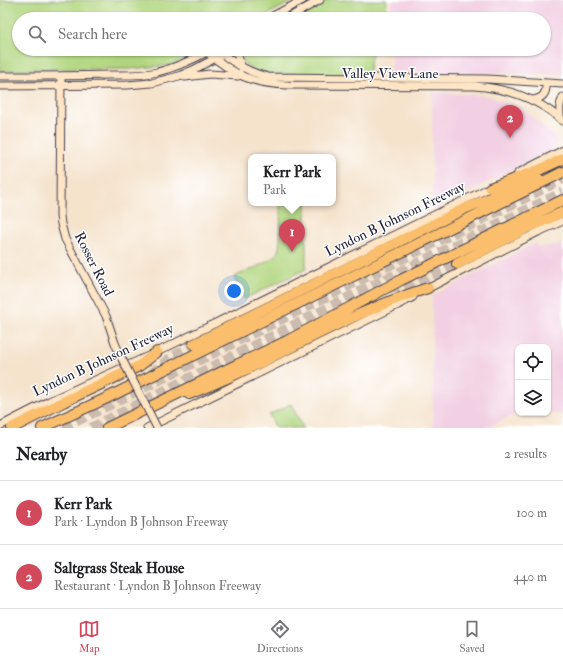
<!DOCTYPE html>
<html lang="en">
<head>
<meta charset="utf-8">
<style>
	:root { --surface:#fff; --page:#f6f6f6; --text:#202124; --muted:#757577; --line:#e0e0e0; --accent:#d1495b }
	body { margin:0; font-family:"IM FELL Double Pica",serif; background:var(--page); color:var(--text) }
	.controls { position:absolute; right:12px; bottom:12px; display:grid; overflow:hidden; border-radius:8px; box-shadow:0 1px 3px #0004 }
	.controls button { width:36px; height:36px; display:grid; place-items:center; padding:0; border:0; border-bottom:1px solid var(--line); background:var(--surface); color:var(--text); font:20px sans-serif }
	.you { position:absolute; left:234px; top:291px; width:14px; height:14px; margin:-10px; border:3px solid #fff; border-radius:50%; background:#1a73e8; box-shadow:0 0 0 6px #1a73e833 }
	.badge { display:grid; place-items:center; width:26px; height:26px; border-radius:50%; background:var(--accent); color:#fff; font-size:13px; font-weight:700 }
	.pin { position:absolute; translate:-50% -33px; filter:drop-shadow(0 1px 2px #0008) }
	.pin::after { content:''; position:absolute; top:21px; width:14px; height:12px; background:inherit; clip-path:polygon(0 0,100% 0,50% 100%) }
	.popup { position:absolute; left:248px; top:154px; width:88px; height:52px; box-sizing:border-box; display:grid; place-content:center; border-radius:8px; background:var(--surface); filter:drop-shadow(0 1px 3px #0005); font-size:13px; white-space:nowrap; color:var(--muted) }
	.popup b { font-size:15px; color:var(--text) }
	.popup::after { content:''; position:absolute; left:50%; top:100%; margin-left:-8px; border:8px solid transparent; border-top-color:var(--surface) }
	.list { margin:0; padding:0; list-style:none }
	h2 { display:flex; justify-content:space-between; align-items:center; height:52px; margin:0; padding:0 16px; font-size:17px }
	h2 small { font-size:13px; font-weight:400; color:var(--muted) }
	.list li { display:grid; grid-template-columns:26px 1fr auto; gap:12px; align-items:center; box-sizing:border-box; height:64px; padding:0 16px; border-top:1px solid var(--line) }
	.list b { display:block; font-size:15px; white-space:nowrap }
	.list p { margin:0; font-size:13px; white-space:nowrap; color:var(--muted) }
	.list em { font-size:13px; font-style:normal; color:var(--muted) }
	.icon { flex:none; width:22px; height:22px; fill:none; stroke:currentColor; stroke-width:2; stroke-linecap:round; stroke-linejoin:round }
	.map { position:relative; flex:none; width:563px; height:428px; overflow:hidden }
	.search { position:absolute; background:var(--surface); box-shadow:0 1px 3px #0004; left:12px; right:12px; top:12px; height:44px; display:flex; align-items:center; gap:10px; box-sizing:border-box; padding:0 14px; border-radius:22px; color:var(--muted); font-size:15px }
	.sheet { height:180px; background:var(--surface) }
	nav { display:flex; justify-content:space-around; align-items:center; box-sizing:border-box; height:56px; border-top:1px solid var(--line); background:var(--surface); font-size:11px; color:var(--muted) }
	nav a { display:grid; justify-items:center; gap:2px }
	nav .on { color:var(--accent) }
	.map>svg:first-child { display:block }
	.built { fill:#f2cfe2; fill-rule:evenodd }
	.green { fill:#b1d57e; stroke:#6a7c5c }
	.lines { fill:none; stroke-linecap:round; stroke-linejoin:round }
	.highway-tunnel { stroke:#cbbcaf; stroke-width:10; stroke-dasharray:10 5; stroke-linecap:butt }
	.secondary-casing { stroke:#423f51; stroke-width:9 }
	.highway-casing { stroke:#423f51; stroke-width:12 }
	.secondary { stroke:#fde5c5; stroke-width:7 }
	.highway { stroke:#fabe6d; stroke-width:10 }
	.secondary-bridge-casing { stroke:#423f51; stroke-width:9; stroke-linecap:butt }
	.secondary-bridge { stroke:#fde5c5; stroke-width:7 }
	.labels { text-anchor:middle; dominant-baseline:central; stroke-width:3; stroke-linejoin:round; paint-order:stroke }
	.street-label { font-size:14px; fill:#22223b; stroke:#fff }
</style>
</head>
<body>
<div class="map">
<svg width="563" height="428" viewBox="0 0 563 428">
	<rect width="100%" height="100%" fill="#fff"/>
	<filter id="ink" filterUnits="userSpaceOnUse"><feTurbulence type="fractalNoise" baseFrequency=".025" numOctaves="2"/><feDisplacementMap in="SourceGraphic" scale="8" xChannelSelector="R" yChannelSelector="G"/><feConvolveMatrix kernelMatrix="1 2 1 2 8 2 1 2 1" color-interpolation-filters="sRGB"/></filter>
	<filter id="wash" filterUnits="userSpaceOnUse"><feTurbulence type="fractalNoise" baseFrequency=".012" numOctaves="4" result="noise"/><feDisplacementMap in="SourceGraphic" scale="16" xChannelSelector="R" yChannelSelector="G"/><feGaussianBlur stdDeviation="0.9" result="paint"/><feColorMatrix in="noise" values="0 0 0 0 0 0 0 0 0 0 0 0 0 0 0 0 0 1.4 0 .05"/><feComposite in="paint" operator="in"/></filter>
	<g filter="url(#wash)">
		<rect width="100%" height="100%" fill="#f5e3cc"/>
		<path class="built" d="M392,0H563V74L391,72V49H544V19H391Z
			M432,92L487,96L523,109L555,137L557,140V145L553,149L432,210Z
			M535,243L538,247L563,244V414H515L487,428H433L432,296ZM518,347H548V413H518Z"/>
		<path class="green" d="M0,0H295L259,19H19V49H207L171,65L129,69H39L0,71Z
			M326,0H387L385,19H293Z
			M243,49H375L371,57L368,75L268,74L255,71L243,62Z
			M306,203V269L244,299L234,277C244,272 272,262 277,253C282,245 280,215 280,204Z
			M291,404L303,428H276L269,415Z"/>
	</g>
	<g filter="url(#ink)">
		<g class="lines">
			<path class="highway-tunnel" d="M389,288C413,285 436,274 457,264
				M151,374L169,359L194,344
				M63,428L563,179
				M91,428L361,291L563,192"/>
			<g class="secondary-casing">
				<path id="secondary" d="M267,19L303,0
					M286,19L320,0
					M216,49C232,62 247,72 268,77L487,79L563,84
					M238,49C237,56 239,61 242,68
					M207,52C234,75 252,84 288,85L474,86C507,88 538,99 563,121
					M0,76C36,76 72,76 108,75C124,75 141,76 157,72C176,68 194,59 211,50
					M61,76L60,216L61,224L65,239L106,316L115,343L122,359
					M185,77L210,74L238,76
					M0,86L127,85L152,83L179,76L193,70L233,49
					M532,100C543,99 547,93 546,83
					M561,120C559,111 559,105 563,97
					M518,173L563,150
					M425,290L538,232L563,221
					M0,426L49,401L157,352L493,186
					M147,428L398,305L413,297"/>
			</g>
			<g class="highway-casing">
				<path id="highway" d="M490,188L539,170L563,159
					M457,264L525,229L563,212
					M194,344L462,210L527,182L540,180
					M189,394L192,393C216,383 239,373 262,362C316,335 370,306 428,288
					M12,428L63,402L139,366L157,352
					M42,428L107,398L563,172
					M107,428L226,370L287,341L401,280L563,200"/>
			</g>
			<use href="#secondary" class="secondary"/>
			<use href="#highway" class="highway"/>
			<g class="secondary-bridge-casing">
				<path id="secondary-bridge" d="M122,359L157,428"/>
			</g>
			<use href="#secondary-bridge" class="secondary-bridge"/>
		</g>
	</g>
	<g class="labels">
		<g class="street-label">
			<text x="390" y="73">Valley View Lane</text>
			<text transform="translate(395 219) rotate(-26)">Lyndon B Johnson Freeway</text>
			<text transform="translate(94 264) rotate(63)">Rosser Road</text>
			<text transform="translate(103 360) rotate(-25)">Lyndon B Johnson Freeway</text>
		</g>
	</g>
</svg>
<div class="controls">
<button><svg class="icon" aria-label="locate" viewBox="0 0 24 24"><circle cx="12" cy="12" r="6"/><path d="M12 2v4M12 18v4M2 12h4M18 12h4"/></svg></button>
<button><svg class="icon" aria-label="layers" viewBox="0 0 24 24"><path d="M12 4l9 5-9 5-9-5zM3 14l9 5 9-5"/></svg></button>
</div>
<div class="you"></div>
<div class="pin badge" style="left:292px;top:252px">1</div>
<div class="popup"><b>Kerr Park</b>Park</div>
<div class="pin badge" style="left:510px;top:138px">2</div>
<div class="search"><svg class="icon" aria-label="search" viewBox="0 0 24 24"><circle cx="10" cy="10" r="6"/><path d="M15 15l6 6"/></svg>Search here</div>
</div>
<section class="sheet">
<h2>Nearby<small>2 results</small></h2>
<ul class="list">
<li><span class="badge">1</span><div><b>Kerr Park</b><p>Park · Lyndon B Johnson Freeway</p></div><em>100 m</em></li>
<li><span class="badge">2</span><div><b>Saltgrass Steak House</b><p>Restaurant · Lyndon B Johnson Freeway</p></div><em>440 m</em></li>
</ul>
</section>
<nav>
<a class="on"><svg class="icon" aria-label="map" viewBox="0 0 24 24"><path d="M3 6l6-2 6 2 6-2v14l-6 2-6-2-6 2zM9 4v14M15 6v14"/></svg>Map</a>
<a><svg class="icon" aria-label="directions" viewBox="0 0 24 24"><path d="M12 3l9 9-9 9-9-9zM9 14v-3h6M13 9l2 2-2 2"/></svg>Directions</a>
<a><svg class="icon" aria-label="saved" viewBox="0 0 24 24"><path d="M7 4h10v16l-5-4-5 4z"/></svg>Saved</a>
</nav>
</body>
</html>
